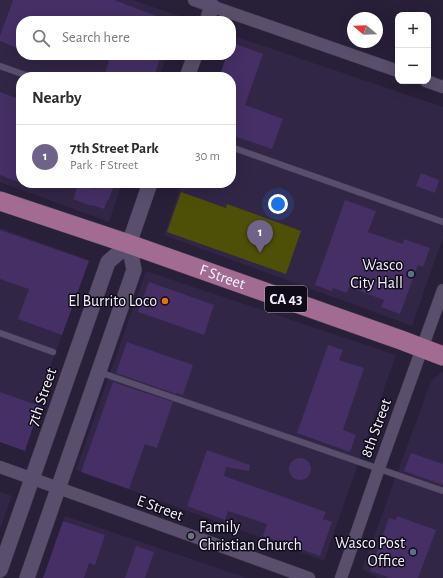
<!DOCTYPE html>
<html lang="en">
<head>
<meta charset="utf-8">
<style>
	:root { --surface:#fff; --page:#f2f2f3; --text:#2b2b33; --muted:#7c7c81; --line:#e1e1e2; --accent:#6f6389 }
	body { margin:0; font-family:"Alegreya Sans",sans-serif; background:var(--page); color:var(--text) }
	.controls { position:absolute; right:12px; top:12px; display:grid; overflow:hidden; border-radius:8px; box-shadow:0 4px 16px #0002 }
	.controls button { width:36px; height:36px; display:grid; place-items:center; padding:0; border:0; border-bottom:1px solid var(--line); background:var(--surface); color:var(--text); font:20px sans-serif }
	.compass { position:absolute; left:347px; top:12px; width:36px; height:36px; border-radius:50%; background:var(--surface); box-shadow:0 4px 16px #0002; rotate:289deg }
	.you { position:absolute; left:278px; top:204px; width:14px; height:14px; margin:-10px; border:3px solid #fff; border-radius:50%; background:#1a73e8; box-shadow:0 0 0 6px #1a73e833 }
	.badge { display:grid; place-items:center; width:26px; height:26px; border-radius:50%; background:var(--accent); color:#fff; font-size:13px; font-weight:700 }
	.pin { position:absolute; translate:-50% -33px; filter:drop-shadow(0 1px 2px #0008) }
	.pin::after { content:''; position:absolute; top:21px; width:14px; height:12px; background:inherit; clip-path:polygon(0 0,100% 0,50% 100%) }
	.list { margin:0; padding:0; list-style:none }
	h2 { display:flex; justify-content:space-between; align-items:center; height:52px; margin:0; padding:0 16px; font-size:17px }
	h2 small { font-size:13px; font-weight:400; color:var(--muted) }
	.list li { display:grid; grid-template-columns:26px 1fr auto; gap:12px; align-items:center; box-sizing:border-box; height:64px; padding:0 16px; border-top:1px solid var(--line) }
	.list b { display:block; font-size:15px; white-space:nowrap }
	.list p { margin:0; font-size:13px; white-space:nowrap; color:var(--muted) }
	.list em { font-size:13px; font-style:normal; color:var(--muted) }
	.icon { flex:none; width:22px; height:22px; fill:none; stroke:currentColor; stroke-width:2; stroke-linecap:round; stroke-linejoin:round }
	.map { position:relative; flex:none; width:443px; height:578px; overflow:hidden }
	.search { position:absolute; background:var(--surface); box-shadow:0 4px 16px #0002; left:16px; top:16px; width:220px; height:44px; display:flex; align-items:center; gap:10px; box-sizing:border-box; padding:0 14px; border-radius:16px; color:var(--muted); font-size:15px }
	.panel { position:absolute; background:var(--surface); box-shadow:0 4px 16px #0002; left:16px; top:72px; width:220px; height:116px; border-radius:16px }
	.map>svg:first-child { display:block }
	.built { fill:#312646 }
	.green { fill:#4f5008 }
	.building { fill:#452f65 }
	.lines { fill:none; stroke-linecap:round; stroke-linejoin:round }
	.service-casing { stroke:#433b50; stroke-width:7 }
	.minor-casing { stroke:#433b50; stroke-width:13 }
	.tertiary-casing { stroke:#433b50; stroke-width:16 }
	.primary-casing { stroke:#433b50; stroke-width:20 }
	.service { stroke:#594f6c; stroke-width:6 }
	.minor { stroke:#594f6c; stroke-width:12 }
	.tertiary { stroke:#594f6c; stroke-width:15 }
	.primary { stroke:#a26c92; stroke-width:19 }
	.service-dot { fill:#5c6f8a; stroke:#0f0b17; stroke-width:1.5 }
	.food-dot { fill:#e8710a; stroke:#0f0b17; stroke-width:1.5 }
	.worship-dot { fill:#6b7280; stroke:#0f0b17; stroke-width:1.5 }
	.labels { text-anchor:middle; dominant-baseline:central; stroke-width:3; stroke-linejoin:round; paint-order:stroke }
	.shield { fill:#0f0b17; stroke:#b0abb9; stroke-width:1 }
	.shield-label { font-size:15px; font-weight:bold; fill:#f5f0ff }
	.poi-label { font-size:16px; fill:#f5f0ff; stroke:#0f0b17; text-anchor:end }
	.street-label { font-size:16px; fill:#f5f0ff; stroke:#0f0b17 }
</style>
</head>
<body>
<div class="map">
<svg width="443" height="578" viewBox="0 0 443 578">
	<rect width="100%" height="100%" fill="#281f39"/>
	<path class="built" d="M0,0H132L180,16L179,21H21V55H167L159,77H21V183H122L109,222L0,182Z
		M234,36L443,107V237L412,326L164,235L182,183H231V44Z
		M0,228L89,260L21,448L0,441Z
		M146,271L396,355L324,561L76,470Z
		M443,371V578H377L362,569L431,381Z
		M0,492L12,496L0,529Z
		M65,516L247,578H43Z"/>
	<path class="green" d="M181,192L226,208L227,204L301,231L286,274L167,232Z"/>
	<path class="building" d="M13,0H114L167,20L166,21H21V37L17,48L0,41V36Z
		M231,42L263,54L245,105L283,119L272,149L231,135V77H219L227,55H231Z
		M111,55H161L154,77H104Z
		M0,92L21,100V183L0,175Z
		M421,173L439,180L435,193L416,186Z
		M79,183L96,189L98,183H115L108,201L107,200L104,209L92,205L91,206L73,199Z
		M345,200L376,211L368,232L403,244L404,239L430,248L423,267L418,265L400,314L381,307L384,300L349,287L347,293L333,288L332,291L315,285Z
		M0,230L89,261L62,335L18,319L29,289L0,279Z
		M149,282L214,305L204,335L138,312Z
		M127,342L193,365L183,395L176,393V394L116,373Z
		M328,345L343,350L339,360L364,368L343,430L356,435L350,452L297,433Z
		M113,382L173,402L157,448L145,444L129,489L81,472Z
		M0,392L40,406L25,451L0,442Z
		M207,450L250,465L249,471L226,467L224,476L326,512L323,519L332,522L320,556L263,536L267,524L228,511L225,520L187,506Z
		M411,453L443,464V485L404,471Z
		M289 469a11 11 0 1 1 22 0a11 11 0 1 1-22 0Z
		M397,516L436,530L418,578H391L370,571L389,518L396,520Z
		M63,521L105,535L95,565L89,563L84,578H43Z
		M136,546L154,552L145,578H125Z"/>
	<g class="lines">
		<g class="service-casing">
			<path id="service" d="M0,66L31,77
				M231,147L443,222
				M0,333L53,352
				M99,372L443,491"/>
		</g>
		<g class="minor-casing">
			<path id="minor" d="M194,0L398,71
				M426,81L443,87
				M0,467L309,578
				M341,578L379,468L443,290"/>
		</g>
		<g class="tertiary-casing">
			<path id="tertiary" d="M207,21L212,6
				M187,77L195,55
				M0,570L108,262L129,244L150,183
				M27,578L134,270L129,244"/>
		</g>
		<g class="primary-casing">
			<g id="primary">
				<path id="s1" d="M0,201L129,244L401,340L443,356"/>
			</g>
		</g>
		<use href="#service" class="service"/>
		<use href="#minor" class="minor"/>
		<use href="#tertiary" class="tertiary"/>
		<use href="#primary" class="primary"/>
	</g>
	<g class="service-dot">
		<circle cx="411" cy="274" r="4"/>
		<circle cx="413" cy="552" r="4"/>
	</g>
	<circle class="food-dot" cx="165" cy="301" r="4"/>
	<circle class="worship-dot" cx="191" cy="536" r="4"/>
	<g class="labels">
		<rect class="shield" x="265" y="286" width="42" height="26" rx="3"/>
		<g class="shield-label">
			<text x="286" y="299">CA 43</text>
		</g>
		<g class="poi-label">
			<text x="403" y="265">Wasco<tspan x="403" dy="18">City Hall</tspan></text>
			<text x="157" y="301">El Burrito Loco</text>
			<text x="199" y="527" text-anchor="start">Family<tspan x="199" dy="18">Christian Church</tspan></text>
			<text x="405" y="543">Wasco Post<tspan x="405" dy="18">Office</tspan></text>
		</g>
		<g class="street-label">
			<text stroke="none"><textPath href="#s1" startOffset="235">F Street</textPath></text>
			<text transform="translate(42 397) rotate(-71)">7th Street</text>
			<text transform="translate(376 428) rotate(-70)">8th Street</text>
			<text transform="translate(160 508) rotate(20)">E Street</text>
		</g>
	</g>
</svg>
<div class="controls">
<button>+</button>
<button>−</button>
</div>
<svg class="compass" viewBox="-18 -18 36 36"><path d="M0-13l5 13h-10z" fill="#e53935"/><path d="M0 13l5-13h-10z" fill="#7c7c81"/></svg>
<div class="you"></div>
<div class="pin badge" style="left:260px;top:253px">1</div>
<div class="search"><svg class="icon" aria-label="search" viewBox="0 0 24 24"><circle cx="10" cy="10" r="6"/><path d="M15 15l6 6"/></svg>Search here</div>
<section class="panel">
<h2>Nearby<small></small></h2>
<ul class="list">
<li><span class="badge">1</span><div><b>7th Street Park</b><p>Park · F Street</p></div><em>30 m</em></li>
</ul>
</section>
</div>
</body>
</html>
